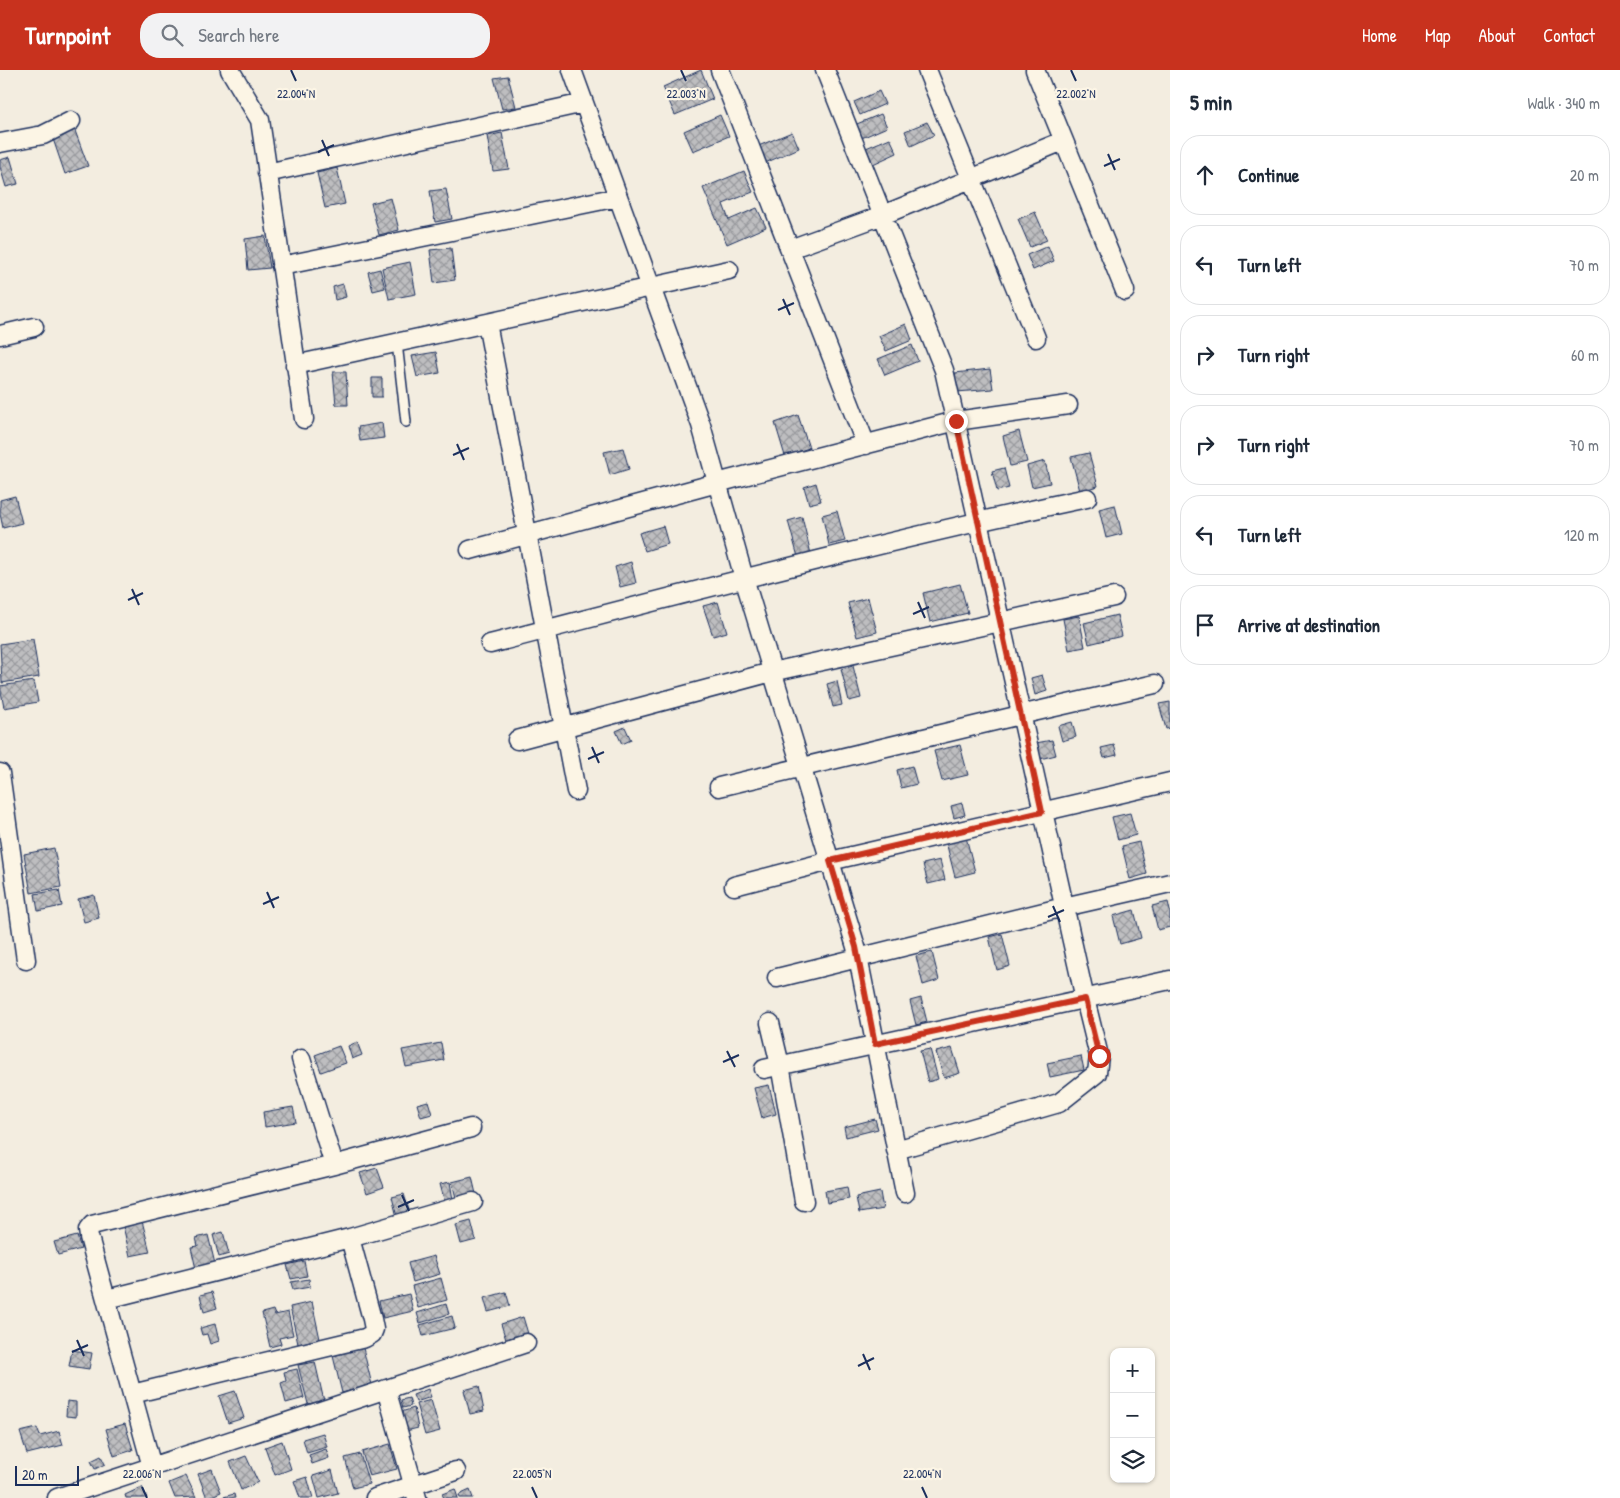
<!DOCTYPE html>
<html lang="en">
<head>
<meta charset="utf-8">
<style>
	:root { --surface:#fff; --page:#f2f2f3; --text:#1f2937; --muted:#747a83; --line:#e0e1e3; --accent:#c8321e }
	body { margin:0; font-family:"Patrick Hand",sans-serif; background:var(--page); color:var(--text) }
	.controls { position:absolute; right:15px; bottom:15px; display:grid; overflow:hidden; border-radius:10px; box-shadow:0 1px 4px #0004 }
	.controls button { width:45px; height:45px; display:grid; place-items:center; padding:0; border:0; border-bottom:1px solid var(--line); background:var(--surface); color:var(--text); font:25px sans-serif }
	.scale { position:absolute; left:15px; bottom:12px; width:64px; box-sizing:border-box; padding-left:5px; border:2px solid #1b2f5e; border-top:0; font-size:14px; line-height:18px; white-space:nowrap; color:#1b2f5e; -webkit-text-stroke:4px #fcf5e5; paint-order:stroke }
	.stop { position:absolute; width:15px; height:15px; margin:-11px; border:4px solid #c8321e; border-radius:50%; background:#fff }
	.stop.end { background:#c8321e; border-color:#fff; box-shadow:0 1px 5px #0008 }
	.list { margin:0; padding:0; list-style:none }
	h2 { display:flex; justify-content:space-between; align-items:center; height:65px; margin:0; padding:0 20px; font-size:21px }
	h2 small { font-size:16px; font-weight:400; color:var(--muted) }
	.list li { display:grid; grid-template-columns:32px 1fr auto; gap:15px; align-items:center; box-sizing:border-box; height:80px; margin:0 10px 10px; padding:0 10px; border:1px solid var(--line); border-radius:20px }
	.list b { display:block; font-size:19px; white-space:nowrap }
	.list em { font-size:16px; font-style:normal; color:var(--muted) }
	.icon { flex:none; width:28px; height:28px; fill:none; stroke:currentColor; stroke-width:2; stroke-linecap:round; stroke-linejoin:round }
	.map { position:relative; flex:none; width:1170px; height:1428px; overflow:hidden }
	header { display:flex; align-items:center; gap:30px; box-sizing:border-box; height:70px; padding:0 25px; background:var(--accent); color:#fff }
	header strong { font-size:24px }
	nav { display:flex; gap:28px; margin-inline-start:auto; font-size:18px }
	.search { width:350px; height:45px; background:var(--page); display:flex; align-items:center; gap:12px; box-sizing:border-box; padding:0 18px; border-radius:20px; color:var(--muted); font-size:19px }
	main { display:flex }
	aside { flex:1; background:var(--surface) }
	.map>svg:first-child { display:block }
	.building { fill:url(#building-cross-hatch); stroke:#1b2f5e }
	.lines { fill:none; stroke-linecap:round; stroke-linejoin:round }
	.lane-casing { stroke:#1b2f5e; stroke-width:12 }
	.street-casing { stroke:#1b2f5e; stroke-width:21 }
	.lane { stroke:#fcf5e5; stroke-width:9 }
	.street { stroke:#fcf5e5; stroke-width:18 }
	.route { stroke:#c8321e; stroke-width:6 }
	.ticks { fill:none; stroke:#1b2f5e; stroke-width:2 }
	.ticks-label { font-size:12px; text-anchor:middle; fill:#1b2f5e; stroke:#fcf5e5; stroke-width:4.5; stroke-linejoin:round; paint-order:stroke }
</style>
</head>
<body>
<header>
<strong>Turnpoint</strong>
<div class="search"><svg class="icon" aria-label="search" viewBox="0 0 24 24"><circle cx="10" cy="10" r="6"/><path d="M15 15l6 6"/></svg>Search here</div>
<nav><a>Home</a><a>Map</a><a>About</a><a>Contact</a></nav>
</header>
<main>
<div class="map">
<svg width="1170" height="1428" viewBox="0 0 1170 1428">
	<defs>
		<pattern id="building-cross-hatch" width="8" height="8" patternUnits="userSpaceOnUse" patternTransform="scale(1.25)"><rect width="8" height="8" fill="#bebec0"/><path d="M0 0l8 8M0 8l8-8" fill="none" stroke="#9a9b9f"/></pattern>
	</defs>
	<rect width="100%" height="100%" fill="#f3ede0"/>
	<filter id="ink" filterUnits="userSpaceOnUse"><feTurbulence type="fractalNoise" baseFrequency=".02" numOctaves="2"/><feDisplacementMap in="SourceGraphic" scale="10" xChannelSelector="R" yChannelSelector="G"/><feConvolveMatrix kernelMatrix="1 2 1 2 8 2 1 2 1" color-interpolation-filters="sRGB"/></filter>
	<g filter="url(#ink)">
		<path class="building" d="M701,0L713,29L675,45L663,17Z
			M508,6L516,37L502,39L494,8Z
			M879,21L885,34L860,45L854,32Z
			M881,44L887,57L857,70L852,56Z
			M720,45L729,66L693,81L684,61Z
			M927,52L934,65L911,76L905,61Z
			M74,58L88,96L65,104L52,66Z
			M792,62L799,78L763,94L756,77Z
			M502,63L509,99L493,101L487,66Z
			M890,68L897,83L873,94L866,78Z
			M10,87L18,114L6,117L0,97V90Z
			M337,98L345,134L325,138L317,103Z
			M744,101L753,122L723,134L729,150L757,138L766,157L727,174L703,118Z
			M446,119L452,149L435,152L430,121Z
			M391,128L399,160L379,165L371,133Z
			M1035,142L1047,170L1030,177L1018,149Z
			M265,166L270,198L248,200L245,169Z
			M1048,176L1054,191L1033,200L1027,185Z
			M451,178L455,210L434,213L430,180Z
			M410,192L416,224L389,229L382,198Z
			M380,199L385,218L373,221L368,202Z
			M343,214L346,227L335,230L333,217Z
			M906,254L912,270L886,281L879,266Z
			M912,275L918,291L885,305L878,289Z
			M436,282L440,303L417,307L412,286Z
			M990,299L993,319L957,322L955,303Z
			M333,302H346L348,335H336Z
			M372,308H382V327H372Z
			M798,345L809,378L785,386L775,353Z
			M382,353L384,368L360,371L358,357Z
			M1019,361L1027,392L1010,396L1003,366Z
			M623,378L629,399L610,405L604,382Z
			M1089,383L1098,416L1080,421L1071,387Z
			M1045,391L1050,413L1032,417L1027,396Z
			M1004,398L1009,418L997,421L992,401Z
			M816,413L821,431L809,434L804,417Z
			M15,426L22,453L3,458L0,444V430Z
			M1115,435L1122,464L1106,468L1099,439Z
			M837,441L845,471L829,475L822,445Z
			M802,447L811,484L798,487L788,451Z
			M663,456L668,474L645,481L639,463Z
			M631,492L636,513L620,517L615,497Z
			M960,514L968,543L930,552L923,523Z
			M868,528L877,562L857,567L848,533Z
			M718,532L727,562L713,566L703,536Z
			M1117,545L1122,566L1089,574L1084,553Z
			M1079,546L1085,577L1069,580L1063,549Z
			M33,569L39,607L2,613L0,574Z
			M853,596L861,628L849,631L841,599Z
			M1042,605L1047,621L1035,625L1031,608Z
			M34,611L38,632L4,638L0,616Z
			M837,611L842,635L833,637L827,614Z
			M1170,632V658L1166,659L1159,634Z
			M1072,652L1076,667L1062,671L1058,656Z
			M625,657L631,670L622,674L616,661Z
			M1052,670L1056,685L1040,689L1036,673Z
			M960,675L968,705L942,711L934,681Z
			M1114,675L1117,685L1104,688L1101,678Z
			M912,696L917,714L901,718L897,700Z
			M962,733L965,745L954,748L951,736Z
			M1130,743L1136,765L1118,770L1112,747Z
			M966,767L975,802L955,807L946,772Z
			M1139,772L1147,804L1130,809L1122,776Z
			M54,778L61,817L31,823L24,784Z
			M940,790L945,810L928,814L923,794Z
			M59,820L62,836L38,841L35,824Z
			M94,825L99,848L84,852L78,829Z
			M1168,832L1170,841V857L1158,860L1152,836Z
			M1134,840L1141,868L1120,874L1113,846Z
			M1002,864L1010,896L997,900L989,867Z
			M932,882L939,910L923,915L916,886Z
			M921,928L927,952L916,955L910,931Z
			M357,972L362,985L352,989L348,976Z
			M441,973L444,990L406,997L402,980Z
			M339,976L346,993L321,1002L315,985Z
			M952,978L960,1003L944,1008L936,982Z
			M930,979L938,1009L928,1012L920,981Z
			M1081,986L1084,1000L1050,1007L1047,993Z
			M769,1015L776,1044L762,1048L754,1018Z
			M428,1031L432,1044L421,1047L417,1034Z
			M293,1037L296,1052L265,1057L263,1042Z
			M875,1049L878,1059L846,1067L844,1057Z
			M377,1098L384,1117L367,1123L360,1103Z
			M472,1107L476,1124L456,1128L452,1112Z
			M450,1112L453,1130L445,1133L440,1114Z
			M847,1117L849,1129L827,1133L825,1121Z
			M880,1122L883,1139L859,1143L856,1127Z
			M404,1124L410,1143L397,1147L392,1127Z
			M142,1151L150,1182L130,1186L123,1156Z
			M471,1151L476,1170L461,1174L456,1155Z
			M223,1162L229,1184L219,1187L213,1165Z
			M208,1165L215,1194L196,1199L191,1177L198,1176L196,1168Z
			M77,1166L81,1179L58,1185L54,1172Z
			M434,1186L440,1204L413,1212L408,1193Z
			M304,1191L307,1206L291,1209L287,1195Z
			M441,1208L447,1230L418,1238L412,1216Z
			M309,1209L310,1217L293,1220L291,1212Z
			M212,1222L217,1238L204,1242L200,1225Z
			M506,1222L510,1236L488,1242L484,1228Z
			M409,1224L413,1241L383,1248L379,1231Z
			M312,1232L320,1269L298,1274L290,1237Z
			M446,1234L449,1244L420,1253L417,1243Z
			M273,1240L275,1245L288,1242L293,1265L279,1268L281,1274L270,1277L262,1243Z
			M452,1246L455,1258L423,1266L420,1255Z
			M523,1247L529,1267L507,1273L501,1254Z
			M215,1254L219,1271L210,1274L207,1264L202,1265L200,1258Z
			M363,1278L372,1315L342,1323L333,1286Z
			M72,1280L92,1283L89,1299L69,1296Z
			M315,1292L324,1331L308,1334L298,1295Z
			M297,1299L304,1328L286,1333L281,1313L286,1311L284,1302Z
			M479,1316L484,1341L470,1344L464,1320Z
			M428,1319L431,1327L416,1332L413,1325Z
			M235,1321L244,1348L228,1353L219,1326Z
			M409,1328L411,1336L403,1338L401,1330Z
			M431,1330L440,1361L425,1365L416,1334Z
			M67,1331L76,1332V1347L66,1346Z
			M414,1338L418,1358L406,1361L401,1342Z
			M125,1354L133,1380L114,1386L106,1359Z
			M37,1358L40,1366L59,1361L63,1375L27,1384L20,1362Z
			M323,1363L327,1377L307,1383L303,1369Z
			M282,1371L291,1399L275,1405L265,1377Z
			M390,1374L397,1399L369,1406L362,1382Z
			M326,1379L329,1388L312,1394L309,1385Z
			M360,1384L369,1414L353,1418L345,1388Z
			M101,1386L105,1394L95,1399L91,1391Z
			M246,1386L258,1412L241,1420L230,1392Z
			M212,1399L221,1422L207,1428L198,1404Z
			M332,1400L338,1423L319,1428L313,1406Z
			M186,1406L196,1427L175,1428L169,1413Z
			M307,1407L313,1428H300L294,1411Z
			M142,1417L147,1428H126L125,1425Z
			M455,1419L458,1428H444L442,1424Z
			M470,1420L473,1428H460L459,1425Z
			M234,1424L235,1428H220Z"/>
		<g class="lines">
			<g class="lane-casing">
				<path id="lane" d="M397,273L406,352"/>
			</g>
			<g class="street-casing">
				<path id="street" d="M230,0L260,50L304,349
					M572,0L701,355L744,508L856,877L905,1123
					M720,0L866,375
					M825,0L944,300L1085,929L1099,986L1097,1003L1059,1033L896,1080
					M927,0L1036,268
					M1035,0L1125,221
					M0,73L43,65L71,51
					M267,103L584,33
					M790,179L883,145L1063,71
					M281,196L618,127
					M487,253L576,721
					M0,265L34,257
					M295,295L729,200
					M470,480L717,413L956,351L1068,335
					M490,574C688,523 886,470 1087,428
					M517,670L772,602L1114,527
					M0,703L26,890
					M719,717L1020,645L1155,614
					M734,816L830,791L1170,712
					M777,908L1064,837L1170,813
					M770,953L780,995L804,1131
					M301,989L334,1095
					M764,999L1170,910
					M350,1168L473,1132
					M107,1229L350,1168L372,1249L374,1259L372,1264L365,1268L132,1324
					M386,1319L417,1428
					M152,1397L89,1167L88,1160L92,1155L334,1095L471,1058
					M57,1428L526,1273
					M375,1428L456,1401"/>
			</g>
			<use href="#lane" class="lane"/>
			<use href="#street" class="street"/>
		</g>
	</g>
	<g class="lines" filter="url(#ink)">
		<path class="route" d="M956,351L1042,742L830,791L856,877L875,974L1085,929L1099,986"/>
	</g>
	<path class="ticks" d="M291,0L296,11M681,0L686,11M1071,0L1076,11M322,70L329,86M318,82L334,75M1108,84L1115,100M1104,96L1120,89M783,229L790,245M778,240L794,233M457,374L464,390M453,385L469,378M132,519L139,535M128,530L143,523M918,532L925,548M913,544L929,537M592,677L599,693M588,689L604,682M267,822L274,838M263,834L279,827M1053,836L1060,852M1048,847L1064,840M727,981L735,997M723,992L739,985M402,1125L409,1141M398,1137L414,1130M77,1270L84,1286M72,1282L88,1275M863,1284L870,1300M858,1296L874,1288M142,1417L147,1428M532,1417L537,1428M922,1417L927,1428"/>
	<g class="ticks-label">
		<text x="296" y="28">22.004°N</text>
		<text x="686" y="28">22.003°N</text>
		<text x="1076" y="28">22.002°N</text>
		<text x="142" y="1408">22.006°N</text>
		<text x="532" y="1408">22.005°N</text>
		<text x="922" y="1408">22.004°N</text>
	</g>
</svg>
<div class="controls">
<button>+</button>
<button>−</button>
<button><svg class="icon" aria-label="layers" viewBox="0 0 24 24"><path d="M12 4l9 5-9 5-9-5zM3 14l9 5 9-5"/></svg></button>
</div>
<div class="scale">20 m</div>
<div class="stop" style="left:1099px;top:986px"></div>
<div class="stop end" style="left:956px;top:351px"></div>
</div>
<aside>
<h2>5 min<small>Walk · 340 m</small></h2>
<ul class="list">
<li><svg class="icon" aria-label="ahead" viewBox="0 0 24 24"><path d="M12 20V5M6 11l6-6 6 6"/></svg><div><b>Continue</b></div><em>20 m</em></li>
<li><svg class="icon" aria-label="left" viewBox="0 0 24 24"><path d="M17 20v-9H6M10 6l-5 5 5 5"/></svg><div><b>Turn left</b></div><em>70 m</em></li>
<li><svg class="icon" aria-label="right" viewBox="0 0 24 24"><path d="M7 20v-9h11M14 6l5 5-5 5"/></svg><div><b>Turn right</b></div><em>60 m</em></li>
<li><svg class="icon" aria-label="right" viewBox="0 0 24 24"><path d="M7 20v-9h11M14 6l5 5-5 5"/></svg><div><b>Turn right</b></div><em>70 m</em></li>
<li><svg class="icon" aria-label="left" viewBox="0 0 24 24"><path d="M17 20v-9H6M10 6l-5 5 5 5"/></svg><div><b>Turn left</b></div><em>120 m</em></li>
<li><svg class="icon" aria-label="arrive" viewBox="0 0 24 24"><path d="M6 21V4h12l-3 4 3 4H6"/></svg><div><b>Arrive at destination</b></div></li>
</ul>
</aside>
</main>
</body>
</html>
